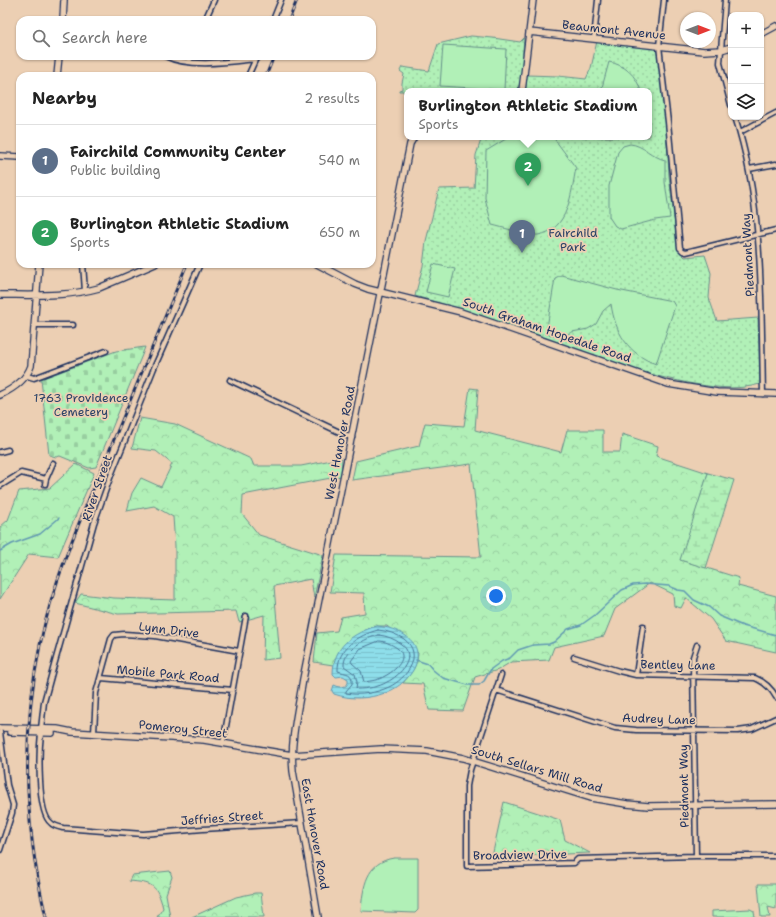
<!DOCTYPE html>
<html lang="en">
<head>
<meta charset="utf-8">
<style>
	:root { --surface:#fff; --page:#f6f6f6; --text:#222; --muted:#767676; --line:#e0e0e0; --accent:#d1495b }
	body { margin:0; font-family:"Shantell Sans",sans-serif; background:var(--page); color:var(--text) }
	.controls { position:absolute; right:12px; top:12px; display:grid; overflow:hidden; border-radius:8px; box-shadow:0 1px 3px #0004 }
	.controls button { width:36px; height:36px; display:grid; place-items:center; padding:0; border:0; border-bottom:1px solid var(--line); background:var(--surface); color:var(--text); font:20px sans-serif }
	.compass { position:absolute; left:680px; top:12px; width:36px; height:36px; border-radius:50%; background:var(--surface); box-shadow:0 1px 3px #0004; rotate:90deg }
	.you { position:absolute; left:496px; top:596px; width:14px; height:14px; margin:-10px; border:3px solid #fff; border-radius:50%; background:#1a73e8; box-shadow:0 0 0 6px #1a73e833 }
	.badge { display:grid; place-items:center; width:26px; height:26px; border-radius:50%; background:var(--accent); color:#fff; font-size:13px; font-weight:700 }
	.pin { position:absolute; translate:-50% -33px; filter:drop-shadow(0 1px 2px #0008) }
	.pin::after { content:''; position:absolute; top:21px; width:14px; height:12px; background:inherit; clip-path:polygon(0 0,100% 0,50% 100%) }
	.popup { position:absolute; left:404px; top:88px; width:248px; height:52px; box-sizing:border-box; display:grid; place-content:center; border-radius:8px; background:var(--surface); filter:drop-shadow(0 1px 3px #0005); font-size:13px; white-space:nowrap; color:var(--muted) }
	.popup b { font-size:15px; color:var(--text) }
	.popup::after { content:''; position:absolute; left:50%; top:100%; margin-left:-8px; border:8px solid transparent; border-top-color:var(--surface) }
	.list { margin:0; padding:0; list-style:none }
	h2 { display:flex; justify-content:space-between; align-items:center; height:52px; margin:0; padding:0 16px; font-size:17px }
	h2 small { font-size:13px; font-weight:400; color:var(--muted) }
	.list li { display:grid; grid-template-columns:26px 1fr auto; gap:12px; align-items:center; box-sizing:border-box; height:72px; padding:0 16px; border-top:1px solid var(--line) }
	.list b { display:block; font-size:15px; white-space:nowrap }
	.list p { margin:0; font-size:13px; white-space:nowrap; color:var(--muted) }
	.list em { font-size:13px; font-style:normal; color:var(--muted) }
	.icon { flex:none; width:22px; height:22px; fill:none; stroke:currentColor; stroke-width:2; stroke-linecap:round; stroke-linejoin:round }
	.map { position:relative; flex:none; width:776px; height:917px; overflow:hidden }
	.search { position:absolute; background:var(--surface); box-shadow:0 1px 3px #0004; left:16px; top:16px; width:360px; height:44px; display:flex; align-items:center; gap:10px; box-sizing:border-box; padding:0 14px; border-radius:12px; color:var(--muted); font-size:15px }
	.panel { position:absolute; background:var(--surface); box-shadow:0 1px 3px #0004; left:16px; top:72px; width:360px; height:196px; border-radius:12px }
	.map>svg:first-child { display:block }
	.forest { fill:url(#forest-crowns); stroke:#66908a }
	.wetland { fill:url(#wetland-marsh); stroke:#66908a }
	.cemetery { fill:url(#cemetery-stones); stroke:#66908a }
	.park { fill:url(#park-dots); stroke:#66908a }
	.garden { fill:#b1f0b7; stroke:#66908a }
	.water { fill:url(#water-rules); stroke:#6098b2 }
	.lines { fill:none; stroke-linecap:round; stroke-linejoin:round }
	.shore { stroke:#497596; stroke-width:1 }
	.stream { stroke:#6098b2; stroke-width:1.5 }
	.street-casing { stroke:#1b2f5e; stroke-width:7 }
	.secondary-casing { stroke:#1b2f5e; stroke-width:8 }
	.street { stroke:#eccfb3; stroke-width:4 }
	.secondary { stroke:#eccfb3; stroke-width:5.5 }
	.rail-casing { stroke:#1b2f5e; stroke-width:3 }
	.rail { stroke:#eccfb3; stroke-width:1.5; stroke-dasharray:4.5; stroke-linecap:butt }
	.labels { text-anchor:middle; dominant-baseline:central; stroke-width:3.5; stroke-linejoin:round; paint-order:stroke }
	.street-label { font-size:12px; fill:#1b2f5e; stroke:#eccfb3 }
	.park-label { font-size:12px; fill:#2a4267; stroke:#eccfb3 }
</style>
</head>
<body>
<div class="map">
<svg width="776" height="917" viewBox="0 0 776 917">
	<defs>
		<pattern id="forest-crowns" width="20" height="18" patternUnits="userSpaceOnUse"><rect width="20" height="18" fill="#b1f0b7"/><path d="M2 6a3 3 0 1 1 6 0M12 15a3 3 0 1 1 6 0" fill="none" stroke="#98cea0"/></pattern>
		<pattern id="wetland-marsh" width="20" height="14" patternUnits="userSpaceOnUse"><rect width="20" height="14" fill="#b1f0b7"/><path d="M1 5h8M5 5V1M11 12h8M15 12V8" fill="none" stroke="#98cea0"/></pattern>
		<pattern id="cemetery-stones" width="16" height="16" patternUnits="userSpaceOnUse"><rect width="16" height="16" fill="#b1f0b7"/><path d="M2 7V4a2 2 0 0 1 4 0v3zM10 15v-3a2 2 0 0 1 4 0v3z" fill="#98cea0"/></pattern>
		<pattern id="park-dots" width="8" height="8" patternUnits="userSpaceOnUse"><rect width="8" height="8" fill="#b1f0b7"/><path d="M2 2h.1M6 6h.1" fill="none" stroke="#98cea0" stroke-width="1.8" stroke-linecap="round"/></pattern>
		<pattern id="water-rules" width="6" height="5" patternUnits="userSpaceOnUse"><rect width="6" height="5" fill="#8edeea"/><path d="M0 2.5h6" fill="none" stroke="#7abfcb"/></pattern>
	</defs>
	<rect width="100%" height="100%" fill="#eccfb3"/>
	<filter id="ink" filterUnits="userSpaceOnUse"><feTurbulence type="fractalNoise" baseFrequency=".025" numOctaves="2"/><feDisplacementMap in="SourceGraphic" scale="8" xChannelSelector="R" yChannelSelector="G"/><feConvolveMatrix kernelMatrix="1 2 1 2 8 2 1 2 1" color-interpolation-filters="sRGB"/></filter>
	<g filter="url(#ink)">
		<path class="forest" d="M470,388L478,389L475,430L561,452L567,430H603V452H620L622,434L658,446L656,456L708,473L681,560L739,578L738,586L776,596V652L726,641L711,619L686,598L681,608L674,606L673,594L650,583L615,609L604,636L554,647L549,660L511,662L498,670L475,677L463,711L429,710L423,684L403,683C411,673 417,667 418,653L387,626H377L367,629L338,653L333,665L314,662L317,633L337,631L341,617L365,613L364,593L330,592L336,555L481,557L471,464L352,480L356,461L419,446L425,423L464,426Z
			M140,418L175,424L251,459L254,466H301L342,458L341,476L243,495L242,514L259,535L323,555L314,598L311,579L274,586L280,658L263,660L264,615L239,622L236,611L118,614L75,603L81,594L114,598L175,600V546L173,517L154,506L127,511L132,493L141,478L161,487L172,464L156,451L132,448Z
			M76,464L94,473L58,557L29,554L0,599V527L8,520L19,491L50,488Z
			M504,802L560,820L565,840L590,853L492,857Z
			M170,871L172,877L166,894L170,917H157L163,908C157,884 152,883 129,881L132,875Z
			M758,884H776V909L768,907L770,917H761Z
			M255,893H261L264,917H192L236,897Z"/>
		<path class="wetland" d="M708,473L734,480L706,568L680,560Z"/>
		<path class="cemetery" d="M145,347L142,355L96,467L89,468L60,456L56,457L49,455L41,379L116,351Z"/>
		<path class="park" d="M471,36L493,38L520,42L524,38L521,79L518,91H407V97L403,91H399V90L402,89V83L404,74L400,71L402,67L429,71L438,44Z
			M597,41L652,47L657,52L666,120L669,176L678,250L685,257L705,255L711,273L709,298L717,321L758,318L760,384C736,391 712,387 688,383C631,372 577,350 523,330C487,318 451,306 415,296L423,266L426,241L439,189L474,188L476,155L482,137H649V91H525L527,75L558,76L586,79L591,68Z"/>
		<path class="garden" d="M443,45L506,49L504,90L440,86Z
			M609,62C625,65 636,75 641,91H601Z
			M509,137H553L576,168C571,193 569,230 538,235C531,236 501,227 492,225L485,198L486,151Z
			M630,144C643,145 652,157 665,160V182L670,218L655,220L621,229L615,226L609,217V186L618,152L623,146Z
			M433,264L455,269L448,297L426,292Z
			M561,275L617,290L672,301L675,306L656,364C628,354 615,332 611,304L603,311L596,324L588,329L572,332L563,336L546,334L555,278Z
			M394,858H418V910L415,913L361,911C363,887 366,862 394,858Z
			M750,909L754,911L755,917H712V911Z"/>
		<path class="water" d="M377,626C388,627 397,630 406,636C432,655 408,685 385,693C368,699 351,700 334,694L332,691L334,685L339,687L346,686L348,683V679L343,676L336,677L333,674C333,646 353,633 377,626Z"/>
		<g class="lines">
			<path class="shore" d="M378,630C388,631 396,634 404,639C425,655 406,679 389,687C376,693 360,696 346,693V691L352,684C353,672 346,674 338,671C337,648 359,635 378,630Z
				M379,635C387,636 395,639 401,644C418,656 400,676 387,682C379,687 367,689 357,689L356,688L357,682L355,674L344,666C343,650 365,638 379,635Z
				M379,641C385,641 391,644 397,648C410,657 395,671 385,676C379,680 371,681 364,682L361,671L352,663L351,661L360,649Z"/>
			<path class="stream" d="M0,551L12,544L40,534L59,518
				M416,660L428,664L433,670L443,678L468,685H479L484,681L491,669L502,661L510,658L518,650L533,645L549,644L554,642L568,629L581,625L595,615L622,590L633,585L645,584L669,586L678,590L685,591L694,600L709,607L719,616L743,626L776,635"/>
			<g class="street-casing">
				<path id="street" d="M664,0L659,46L668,122L680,248L683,251L686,252L776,230
					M725,0L720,63L731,105
					M205,20L214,0
					M273,20L281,0
					M594,38L598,0
					M165,56C190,68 229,62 256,59
					M189,62L191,56
					M248,76L257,56
					M735,117C764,206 761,301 763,394
					M740,132L776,113
					M749,169L776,164
					M83,264L85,291
					M35,325H73
					M27,376L34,378L106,351
					M230,380L236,383L352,438
					M0,452L8,450
					M45,484L46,479L53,463
					M0,486L21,473L46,479
					M574,657L619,671L636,675L755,678C765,682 771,688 776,697
					M501,675L470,770L467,786V866L574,863L578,859L696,856H776
					M636,675L643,626
					M101,678L233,690
					M496,690L615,728L636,730L738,731L752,729L776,718
					M41,729L44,702L53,669L94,523L110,478L154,368L200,264
					M41,733C39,750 37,813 51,823C54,826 59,827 63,828L143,834L203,829L302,823
					M94,733L96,693L111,639L114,635L124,634L155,636L239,651
					M223,743L246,616
					M0,850L12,813L13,805L7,785L0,732
					M696,856L693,665V657L697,645"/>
			</g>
			<g class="secondary-casing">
				<path id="secondary" d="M63,20L64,0
					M529,32L704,51L721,50L731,47
					M761,34L776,26
					M57,76L59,56
					M522,91L533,0
					M0,156L20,157
					M317,264L355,284L368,289L461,312L668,384L717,392L776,394
					M0,295C33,295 67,297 99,288L155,264
					M0,395C13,389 26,380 31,366L39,264
					M0,728L57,729L72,732L204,740L292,755L381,749L427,751L463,758L591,798L627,804L648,806L776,804
					M10,732L52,733
					M318,917L293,771C290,740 298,710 303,679L410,144L414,137"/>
			</g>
			<use href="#street" class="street"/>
			<use href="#secondary" class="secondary"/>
			<g class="rail-casing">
				<path id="rail" d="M289,20L297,0
					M266,76L274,56
					M46,917C24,826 21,736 40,645C53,581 80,520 105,461C133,395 160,329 187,264"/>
			</g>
			<use href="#rail" class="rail"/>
		</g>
	</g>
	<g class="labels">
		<g class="street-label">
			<text transform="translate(614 30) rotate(6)">Beaumont Avenue</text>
			<text transform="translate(748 255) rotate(-93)">Piedmont Way</text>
			<text transform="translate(547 330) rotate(19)">South Graham Hopedale Road</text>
			<text transform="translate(340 443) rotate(-79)">West Hanover Road</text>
			<text transform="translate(97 488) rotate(-71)">River Street</text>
			<text transform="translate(169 630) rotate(7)">Lynn Drive</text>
			<text transform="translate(678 665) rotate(1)">Bentley Lane</text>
			<text transform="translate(168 674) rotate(5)">Mobile Park Road</text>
			<text transform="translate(659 719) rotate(2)">Audrey Lane</text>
			<text transform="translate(183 729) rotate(6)">Pomeroy Street</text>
			<text transform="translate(537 769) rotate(17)">South Sellars Mill Road</text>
			<text transform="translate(684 786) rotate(-91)">Piedmont Way</text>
			<text transform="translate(222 818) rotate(-4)">Jeffries Street</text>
			<text transform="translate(315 834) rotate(80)">East Hanover Road</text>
			<text transform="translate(520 855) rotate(-1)">Broadview Drive</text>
		</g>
		<g class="park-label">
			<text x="573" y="233">Fairchild<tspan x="573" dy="14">Park</tspan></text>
			<text x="81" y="398">1763 Providence<tspan x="81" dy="14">Cemetery</tspan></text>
		</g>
	</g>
</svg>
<div class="controls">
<button>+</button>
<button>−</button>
<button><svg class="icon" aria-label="layers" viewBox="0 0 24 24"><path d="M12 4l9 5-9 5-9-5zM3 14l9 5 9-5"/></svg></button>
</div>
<svg class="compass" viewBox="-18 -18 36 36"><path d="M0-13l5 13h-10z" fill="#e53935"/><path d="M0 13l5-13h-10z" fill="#767676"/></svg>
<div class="you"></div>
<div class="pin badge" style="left:522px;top:253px;background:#5c6f8a">1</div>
<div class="pin badge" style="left:528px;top:186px;background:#2e9e5b">2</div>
<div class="popup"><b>Burlington Athletic Stadium</b>Sports</div>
<div class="search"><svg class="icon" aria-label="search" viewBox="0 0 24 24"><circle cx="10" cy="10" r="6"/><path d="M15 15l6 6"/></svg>Search here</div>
<section class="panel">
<h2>Nearby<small>2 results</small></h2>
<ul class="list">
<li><span class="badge" style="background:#5c6f8a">1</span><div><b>Fairchild Community Center</b><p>Public building</p></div><em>540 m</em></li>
<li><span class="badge" style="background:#2e9e5b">2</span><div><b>Burlington Athletic Stadium</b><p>Sports</p></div><em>650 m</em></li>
</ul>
</section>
</div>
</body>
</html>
